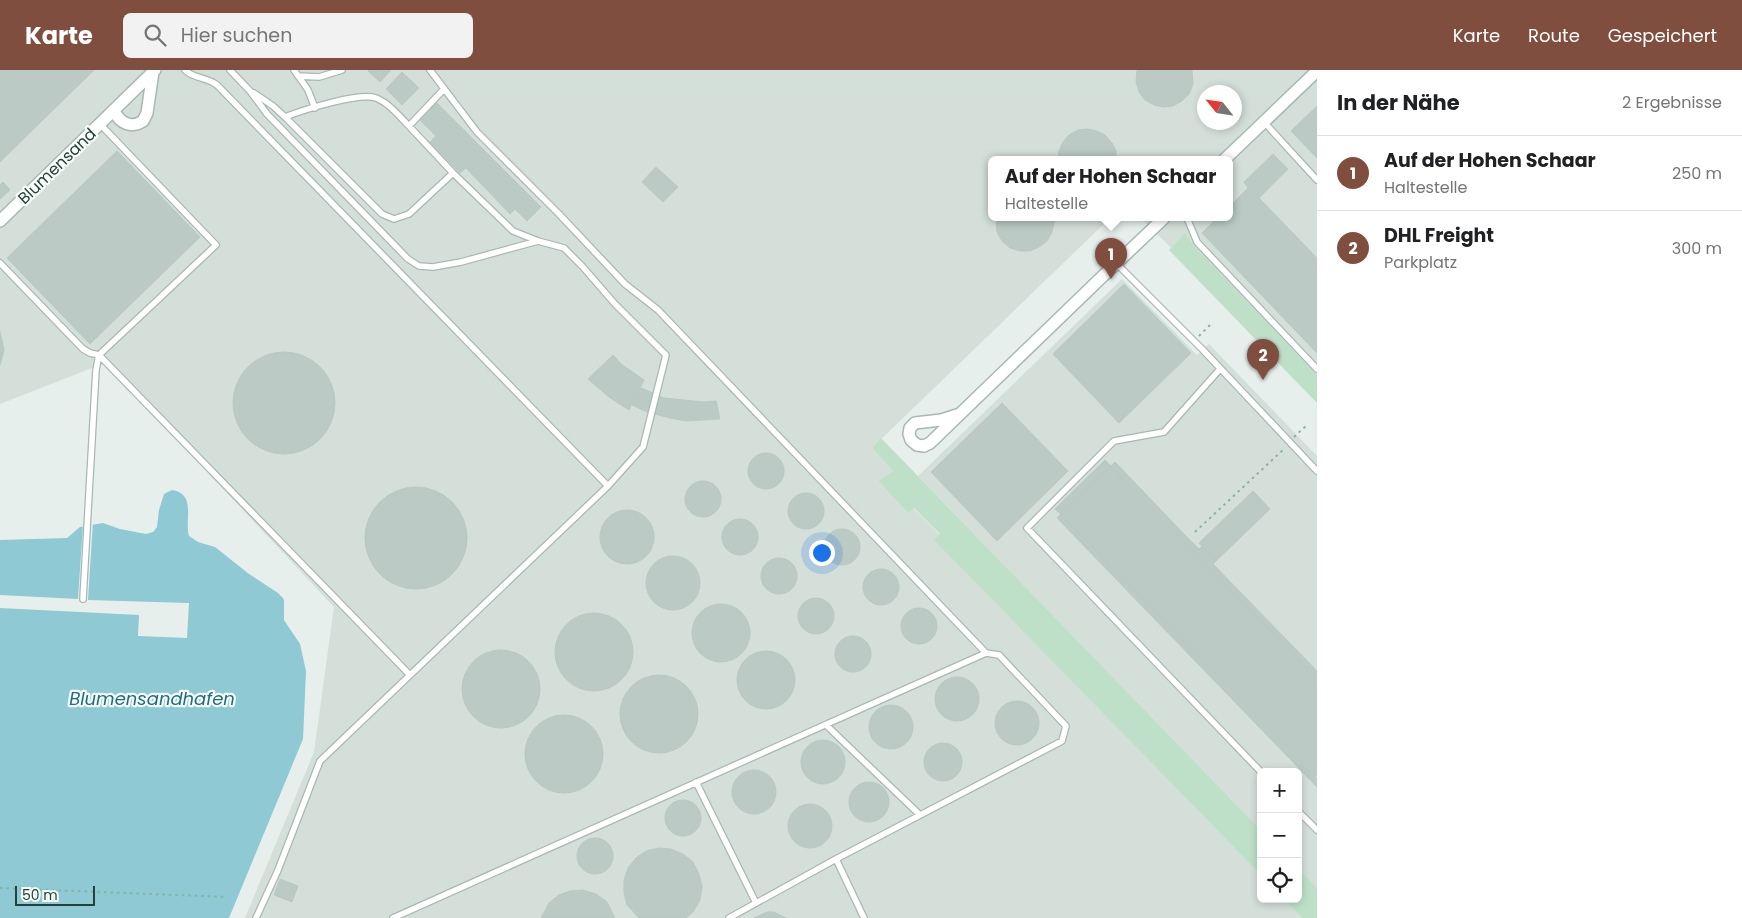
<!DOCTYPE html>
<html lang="de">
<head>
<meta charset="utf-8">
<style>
	:root { --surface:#fff; --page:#f2f2f2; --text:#202124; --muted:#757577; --line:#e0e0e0; --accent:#7f4e3f }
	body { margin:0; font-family:Poppins,sans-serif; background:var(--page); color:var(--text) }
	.controls { position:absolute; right:15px; bottom:15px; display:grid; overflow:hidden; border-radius:8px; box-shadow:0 2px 8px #0003 }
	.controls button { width:45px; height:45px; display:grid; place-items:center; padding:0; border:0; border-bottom:1px solid var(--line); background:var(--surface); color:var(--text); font:25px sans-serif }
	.compass { position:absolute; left:1197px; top:15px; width:45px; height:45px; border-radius:50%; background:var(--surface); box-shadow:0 2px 8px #0003; rotate:300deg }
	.scale { position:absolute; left:15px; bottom:12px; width:80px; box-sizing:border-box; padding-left:5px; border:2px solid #24423a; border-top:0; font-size:14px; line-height:18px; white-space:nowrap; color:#24423a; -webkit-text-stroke:4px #f7fbf9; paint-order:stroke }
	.you { position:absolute; left:821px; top:482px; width:18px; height:18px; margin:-12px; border:4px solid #fff; border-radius:50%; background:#1a73e8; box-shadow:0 0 0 8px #1a73e833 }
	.badge { display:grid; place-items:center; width:32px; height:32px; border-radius:50%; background:var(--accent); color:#fff; font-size:16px; font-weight:700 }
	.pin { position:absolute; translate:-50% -41px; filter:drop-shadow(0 1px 2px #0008) }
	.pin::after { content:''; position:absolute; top:26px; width:18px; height:15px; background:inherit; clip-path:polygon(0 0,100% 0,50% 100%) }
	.popup { position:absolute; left:988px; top:86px; width:245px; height:65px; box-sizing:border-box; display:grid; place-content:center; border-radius:8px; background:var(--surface); filter:drop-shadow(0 1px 4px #0005); font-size:16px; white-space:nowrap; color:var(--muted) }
	.popup b { font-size:19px; color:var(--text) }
	.popup::after { content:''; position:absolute; left:50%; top:100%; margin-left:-10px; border:10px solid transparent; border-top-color:var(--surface) }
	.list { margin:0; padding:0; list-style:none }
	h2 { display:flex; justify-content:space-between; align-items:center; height:65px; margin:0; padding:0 20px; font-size:21px }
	h2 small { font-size:16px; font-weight:400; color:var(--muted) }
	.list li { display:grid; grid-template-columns:32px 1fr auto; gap:15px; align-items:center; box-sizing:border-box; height:75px; padding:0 20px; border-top:1px solid var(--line) }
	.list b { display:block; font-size:19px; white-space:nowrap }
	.list p { margin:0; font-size:16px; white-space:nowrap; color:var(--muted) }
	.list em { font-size:16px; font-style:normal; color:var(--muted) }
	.icon { flex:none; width:28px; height:28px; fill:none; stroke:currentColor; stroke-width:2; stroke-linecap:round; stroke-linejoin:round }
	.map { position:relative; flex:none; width:1317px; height:848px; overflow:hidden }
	header { display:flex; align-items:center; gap:30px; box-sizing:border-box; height:70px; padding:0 25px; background:var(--accent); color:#fff }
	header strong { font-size:24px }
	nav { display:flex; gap:28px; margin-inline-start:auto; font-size:18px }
	.search { width:350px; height:45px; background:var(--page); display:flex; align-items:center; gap:12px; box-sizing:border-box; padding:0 18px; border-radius:8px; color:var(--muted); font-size:19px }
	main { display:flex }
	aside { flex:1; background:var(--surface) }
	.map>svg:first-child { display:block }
	.built { fill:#d4dfda; fill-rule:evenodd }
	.green { fill:#bfe0c8 }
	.water { fill:#8ec9d4 }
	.pier { fill:#e6efeb }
	.building { fill:#bbcac4; stroke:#b8c9c2 }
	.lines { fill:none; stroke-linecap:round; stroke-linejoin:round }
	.service-casing { stroke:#a8b8b2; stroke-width:8 }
	.minor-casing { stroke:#a8b8b2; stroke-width:14 }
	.path { stroke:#86b3a5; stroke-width:2; stroke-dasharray:2.5 4; stroke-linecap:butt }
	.service { stroke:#fff; stroke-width:5.5 }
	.minor { stroke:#fff; stroke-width:11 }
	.labels { text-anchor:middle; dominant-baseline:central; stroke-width:4.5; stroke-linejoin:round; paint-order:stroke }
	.street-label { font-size:16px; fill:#24423a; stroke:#f7fbf9 }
	.water-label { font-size:18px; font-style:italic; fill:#1c6f80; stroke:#f7fbf9 }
</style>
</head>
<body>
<header>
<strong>Karte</strong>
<div class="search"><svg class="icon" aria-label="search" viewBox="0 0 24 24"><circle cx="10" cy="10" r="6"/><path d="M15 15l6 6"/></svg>Hier suchen</div>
<nav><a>Karte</a><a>Route</a><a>Gespeichert</a></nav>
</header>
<main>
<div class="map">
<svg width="1317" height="848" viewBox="0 0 1317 848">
	<rect width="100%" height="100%" fill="#e6efeb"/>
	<path class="built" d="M0,0H1317V323L1141,148H1230V90H992V148H1110L872,378L893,401L878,411L908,443L913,438L940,465L935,470L1261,805V829H1284L1302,848H245L314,682L334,537L105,293L0,334ZM1204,22H1234V52H1204Z
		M1122,209L1197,285L1209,274L1317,386V818L1298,798V702H1261V760L918,406Z"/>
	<path class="green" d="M1185,163L1194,176L1317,305V333L1169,180Z
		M881,368L1261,760V805L934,470L940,464L914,438L908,443L878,411L893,401L872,378Z
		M1298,798L1317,818V848H1302L1284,829H1298Z"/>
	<path class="water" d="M172,420C197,424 184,450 189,466L198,472L215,477L249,504L278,523L283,528L284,531V550L300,574L306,601L303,669L229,848H0V470L67,468L80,457L103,453L120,459L146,464L153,462L157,457L159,440L164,424Z"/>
	<path class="pier" d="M93,452L88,530L189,533L187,568L138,566L139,545L0,538V525L78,529L83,454Z"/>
	<path class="building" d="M0,0H94L0,92Z
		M369,0H391L380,12L368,1Z
		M1137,0H1192L1193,14L1189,24L1182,31L1173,36L1163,37L1154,35L1145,30L1139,22L1136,12Z
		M402,2L419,18L402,35L386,19Z
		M437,33L541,137L527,151L515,139L510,144L466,98L460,103L430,72L436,66L420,50Z
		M1317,36V88L1291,61Z
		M1088,59L1097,61L1105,65L1112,73L1116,81V90H1058L1059,81L1063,72L1069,65L1078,60Z
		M117,81L200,167L127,238L44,152Z
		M1273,84L1288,99L1259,128L1317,188V283L1202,163L1217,148H1230V136L1248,118L1244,112Z
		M656,97L678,117L663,132L642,112Z
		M3,112L10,120L0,129V115Z
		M996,148H1053L1054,152L1052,162L1047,171L1039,177L1030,181H1020L1010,178L1002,171L997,162Z
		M44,152L127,238L90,274L7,188Z
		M1124,214L1191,283L1119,353L1053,284Z
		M0,262L4,280L0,295Z
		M233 333a51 51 0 1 1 102 0a51 51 0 1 1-102 0Z
		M613,285L621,294L644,310L629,340L609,327L588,309Z
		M641,318L664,328L703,332L716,331L720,349L686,351L670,348L647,342L632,335Z
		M1002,333L1068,401L997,471L931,402Z
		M748 401a18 18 0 1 1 36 0a18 18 0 1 1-36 0Z
		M1105,390L1111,396L1061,444L1055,439Z
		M1115,392L1183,463L1179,466L1111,396Z
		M1111,396L1317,609V705L1315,707L1061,444Z
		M685 429a18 18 0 1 1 36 0a18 18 0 1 1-36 0Z
		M365 468a51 51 0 1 1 102 0a51 51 0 1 1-102 0Z
		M1253,421L1270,439L1216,491L1199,473Z
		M788 441a18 18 0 1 1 36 0a18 18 0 1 1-36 0Z
		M600 467a27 27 0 1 1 54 0a27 27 0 1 1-54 0Z
		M1061,444L1317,709V717L1057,448Z
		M722 467a18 18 0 1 1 36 0a18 18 0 1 1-36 0Z
		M824 477a18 18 0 1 1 36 0a18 18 0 1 1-36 0Z
		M1183,463L1199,479L1202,476L1216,491L1209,498L1179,466Z
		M646 513a27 27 0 1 1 54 0a27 27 0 1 1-54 0Z
		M761 506a18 18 0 1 1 36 0a18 18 0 1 1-36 0Z
		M1213,494L1317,601V609L1209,498Z
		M863 517a18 18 0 1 1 36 0a18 18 0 1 1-36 0Z
		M798 546a18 18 0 1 1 36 0a18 18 0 1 1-36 0Z
		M692 563a29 29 0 1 1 58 0a29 29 0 1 1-58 0Z
		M901 556a18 18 0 1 1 36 0a18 18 0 1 1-36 0Z
		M555 582a39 39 0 1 1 78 0a39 39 0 1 1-78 0Z
		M835 584a18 18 0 1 1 36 0a18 18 0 1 1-36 0Z
		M462 619a39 39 0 1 1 78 0a39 39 0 1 1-78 0Z
		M737 610a29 29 0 1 1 58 0a29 29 0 1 1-58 0Z
		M620 644a39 39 0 1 1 78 0a39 39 0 1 1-78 0Z
		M935 629a22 22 0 1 1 44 0a22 22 0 1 1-44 0Z
		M995 653a22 22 0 1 1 44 0a22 22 0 1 1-44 0Z
		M869 657a22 22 0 1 1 44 0a22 22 0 1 1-44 0Z
		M525 684a39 39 0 1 1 78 0a39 39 0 1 1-78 0Z
		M801 692a22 22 0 1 1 44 0a22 22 0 1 1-44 0Z
		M924 692a19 19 0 1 1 38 0a19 19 0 1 1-38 0Z
		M732 722a22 22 0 1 1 44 0a22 22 0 1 1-44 0Z
		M849 732a20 20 0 1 1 40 0a20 20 0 1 1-40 0Z
		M665 748a18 18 0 1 1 36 0a18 18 0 1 1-36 0Z
		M788 756a22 22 0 1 1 44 0a22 22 0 1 1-44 0Z
		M577 786a18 18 0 1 1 36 0a18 18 0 1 1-36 0Z
		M659,778L671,779L683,784L693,792L699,804L702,817L700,830L693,842L686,848H639L627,835L624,823V810L628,798L636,788L646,781Z
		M280,809L298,816L292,832L274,825Z
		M583,820L596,824L607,832L615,848H541L549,833L559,825L570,821Z
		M767,842H774L786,848H754Z"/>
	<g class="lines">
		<g class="service-casing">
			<path id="service" d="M185,0C194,9 207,7 217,15L608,416L643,377L666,285L615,234L582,196L564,178L538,171L461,192L433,197L419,196L408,189L267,44L250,21L230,0
				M294,0L308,20L315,38
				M430,0L477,62L559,144L625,214L658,240L986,583L999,585L1066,656L1062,671L836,789L729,848
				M298,6L319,7L342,0
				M254,23L273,36L285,47L382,144L394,149L409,144L453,103L409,56L444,19
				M285,47C303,40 359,22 376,28C389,33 399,46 409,56
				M1264,52L1317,110
				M100,54L216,175L99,285L410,605
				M453,103L513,161L538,171
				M1187,148L1197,172L1317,299
				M0,193L83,279L90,283L99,285L96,300L83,529
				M1116,193L1203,280L1317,401
				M1220,299L1164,362L1114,371L1027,458L1261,702
				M826,655L920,745
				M696,712L756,833
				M1298,741L1317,760
				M836,789L864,848
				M256,848L278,800L320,691L608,416
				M393,848L986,583"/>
		</g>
		<g class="minor-casing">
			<path id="minor" d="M114,41C120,53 131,59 143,51L147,43L153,2
				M1224,90L1317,1
				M0,151L155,0
				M960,344L941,350L915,353L910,358L909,364L911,370L917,375L924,376L930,373L960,344L1104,205L1164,148"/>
		</g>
		<path class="path" d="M1199,266L1212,253
			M1294,367L1308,354
			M1195,462L1285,378
			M0,818L227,827"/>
		<use href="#service" class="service"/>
		<use href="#minor" class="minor"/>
	</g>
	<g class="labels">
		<g class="street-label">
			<text transform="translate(57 96) rotate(-44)">Blumensand</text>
		</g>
		<g class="water-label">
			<text x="152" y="628">Blumensandhafen</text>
		</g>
	</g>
</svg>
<div class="controls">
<button>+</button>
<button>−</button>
<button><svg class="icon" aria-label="locate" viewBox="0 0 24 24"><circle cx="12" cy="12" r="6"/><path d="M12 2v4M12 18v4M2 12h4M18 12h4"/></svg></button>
</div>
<svg class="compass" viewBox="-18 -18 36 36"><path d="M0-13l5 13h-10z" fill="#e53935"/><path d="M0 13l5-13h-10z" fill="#757577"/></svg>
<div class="scale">50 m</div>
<div class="you"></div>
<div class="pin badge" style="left:1111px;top:209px">1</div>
<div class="popup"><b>Auf der Hohen Schaar</b>Haltestelle</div>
<div class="pin badge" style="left:1263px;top:310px">2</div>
</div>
<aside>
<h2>In der Nähe<small>2 Ergebnisse</small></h2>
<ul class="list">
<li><span class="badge">1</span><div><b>Auf der Hohen Schaar</b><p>Haltestelle</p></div><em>250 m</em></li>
<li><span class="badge">2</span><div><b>DHL Freight</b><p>Parkplatz</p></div><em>300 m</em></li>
</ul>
</aside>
</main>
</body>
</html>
